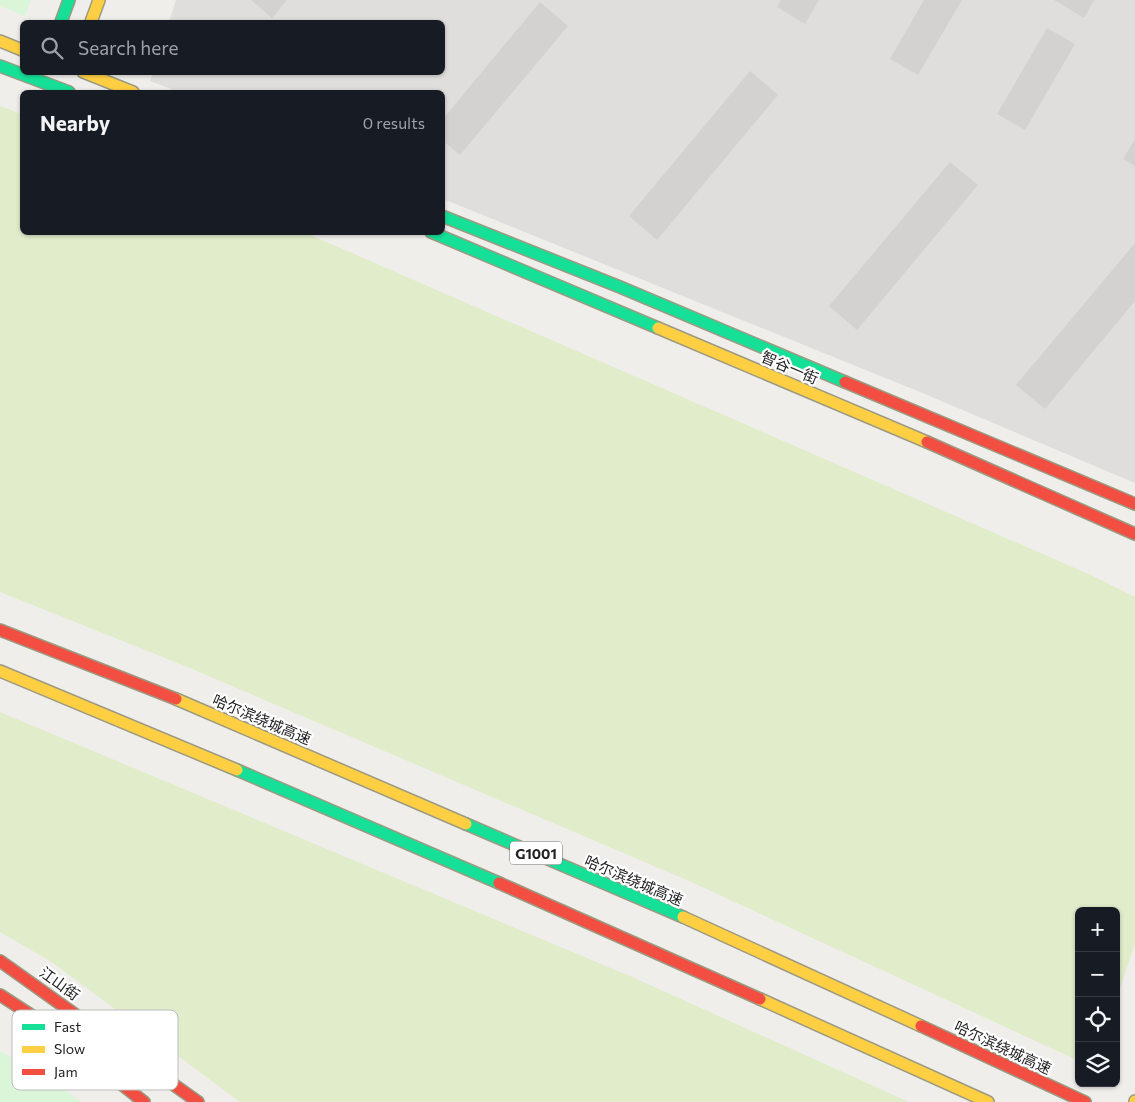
<!DOCTYPE html>
<html lang="en">
<head>
<meta charset="utf-8">
<style>
	:root { --surface:#171b24; --page:#242831; --text:#f1f3f6; --muted:#9ea1a6; --line:#363941 }
	body { margin:0; font-family:Commissioner,"Noto Sans SC",sans-serif; background:var(--page); color:var(--text) }
	.controls { position:absolute; right:15px; bottom:15px; display:grid; overflow:hidden; border-radius:8px; box-shadow:0 1px 4px #0004 }
	.controls button { width:45px; height:45px; display:grid; place-items:center; padding:0; border:0; border-bottom:1px solid var(--line); background:var(--surface); color:var(--text); font:25px sans-serif }
	.list { margin:0; padding:0; list-style:none }
	h2 { display:flex; justify-content:space-between; align-items:center; height:65px; margin:0; padding:0 20px; font-size:21px }
	h2 small { font-size:16px; font-weight:400; color:var(--muted) }
	.icon { flex:none; width:28px; height:28px; fill:none; stroke:currentColor; stroke-width:2; stroke-linecap:round; stroke-linejoin:round }
	.map { position:relative; flex:none; width:1135px; height:1102px; overflow:hidden }
	.search { position:absolute; background:var(--surface); box-shadow:0 1px 4px #0004; left:20px; top:20px; width:425px; height:55px; display:flex; align-items:center; gap:12px; box-sizing:border-box; padding:0 18px; border-radius:8px; color:var(--muted); font-size:19px }
	.panel { position:absolute; background:var(--surface); box-shadow:0 1px 4px #0004; left:20px; top:90px; width:425px; height:145px; border-radius:8px }
	.map>svg:first-child { display:block }
	.residential { fill:#dfdedc }
	.grass { fill:#e1eccb }
	.park { fill:#dbf5d8 }
	.building { fill:#d4d2d0 }
	.lines { fill:none; stroke-linecap:round; stroke-linejoin:round }
	.fast-casing { stroke:#9b9a82; stroke-width:14 }
	.slow-casing { stroke:#9b9a82; stroke-width:14 }
	.jam-casing { stroke:#9b9a82; stroke-width:14 }
	.fast { stroke:#16e098; stroke-width:11 }
	.slow { stroke:#ffcf43; stroke-width:11 }
	.jam { stroke:#f24e42; stroke-width:11 }
	.labels { text-anchor:middle; dominant-baseline:central; stroke-width:4.5; stroke-linejoin:round; paint-order:stroke }
	.shield { fill:#fff; stroke:#646464; stroke-width:1 }
	.shield-label { font-size:14px; font-weight:bold; fill:#222 }
	.street-label { font-size:15px; fill:#222; stroke:#fff }
	.key { fill:#fff; stroke:#bdbdbd; stroke-width:1 }
	.key-label { font-size:14px; fill:#222 }
</style>
</head>
<body>
<div class="map">
<svg width="1135" height="1102" viewBox="0 0 1135 1102">
	<rect width="100%" height="100%" fill="#f0eeeb"/>
	<path class="residential" d="M176,0H1135V483L920,392L443,199L442,92H179L150,81L153,72H442V22H169Z"/>
	<path class="grass" d="M0,106L22,114V232L306,233L1091,575L1135,597V944L1116,1000V911H1079V1061L689,881L185,666L0,592Z
		M0,712L630,976L909,1102H240L53,963L0,932Z"/>
	<path class="park" d="M0,0H31L25,16L0,6Z
		M0,1051L39,1071L81,1102H0Z"/>
	<path class="building" d="M251,0H287L272,18Z
		M781,0H819L805,24L777,7Z
		M924,0H962L918,75L890,59Z
		M1054,0H1094L1084,18Z
		M540,2L568,26L460,155L442,140V120Z
		M1047,28L1075,44L1025,130L997,114Z
		M750,71L778,95L657,240L629,216Z
		M1135,139V166L1123,159Z
		M950,162L978,185L857,330L829,306Z
		M1135,243V301L1045,409L1016,385Z"/>
	<g class="lines">
		<g class="fast-casing">
			<path id="fast" d="M61,22L69,0
				M0,66L69,92
				M442,216L620,287L845,382
				M431,232L658,328
				M237,770L499,883
				M466,824L683,917"/>
		</g>
		<g class="slow-casing">
			<path id="slow" d="M91,22L99,0
				M0,41L22,50
				M83,72L133,92
				M658,328L927,442
				M0,671L237,770
				M176,699L466,824
				M683,917L921,1026
				M760,999L988,1102
				M1135,1101V1102"/>
		</g>
		<g class="jam-casing">
			<path id="jam" d="M845,382L1135,504
				M927,442L1135,534
				M0,630L176,699
				M499,883L760,999
				M0,961L198,1102
				M0,995L51,1028L144,1102
				M921,1026L1085,1102"/>
		</g>
		<use href="#fast" class="fast"/>
		<use href="#slow" class="slow"/>
		<use href="#jam" class="jam"/>
	</g>
	<g class="labels">
		<rect class="shield" x="510" y="841.5" width="52" height="23" rx="4"/>
		<g class="shield-label">
			<text x="536" y="853">G1001</text>
		</g>
		<g class="street-label">
			<text transform="translate(790 367) rotate(23)">智谷一街</text>
			<text transform="translate(262 719) rotate(23)">哈尔滨绕城高速</text>
			<text transform="translate(634 880) rotate(23)">哈尔滨绕城高速</text>
			<text transform="translate(60 983) rotate(36)">江山街</text>
			<text transform="translate(1003 1047) rotate(25)">哈尔滨绕城高速</text>
		</g>
	</g>
	<rect x="12" y="1010" width="166" height="80" rx="8" class="key"/>
	<rect x="22" y="1024" width="23" height="6" fill="#16e098"/>
	<rect x="22" y="1046" width="23" height="7" fill="#ffcf43"/>
	<rect x="22" y="1069" width="23" height="6" fill="#f24e42"/>
	<g class="key-label">
		<text x="54" y="1032">Fast</text>
		<text x="54" y="1054">Slow</text>
		<text x="54" y="1077">Jam</text>
	</g>
</svg>
<div class="controls">
<button>+</button>
<button>−</button>
<button><svg class="icon" aria-label="locate" viewBox="0 0 24 24"><circle cx="12" cy="12" r="6"/><path d="M12 2v4M12 18v4M2 12h4M18 12h4"/></svg></button>
<button><svg class="icon" aria-label="layers" viewBox="0 0 24 24"><path d="M12 4l9 5-9 5-9-5zM3 14l9 5 9-5"/></svg></button>
</div>
<div class="search"><svg class="icon" aria-label="search" viewBox="0 0 24 24"><circle cx="10" cy="10" r="6"/><path d="M15 15l6 6"/></svg>Search here</div>
<section class="panel">
<h2>Nearby<small>0 results</small></h2>
<ul class="list">
</ul>
</section>
</div>
</body>
</html>
